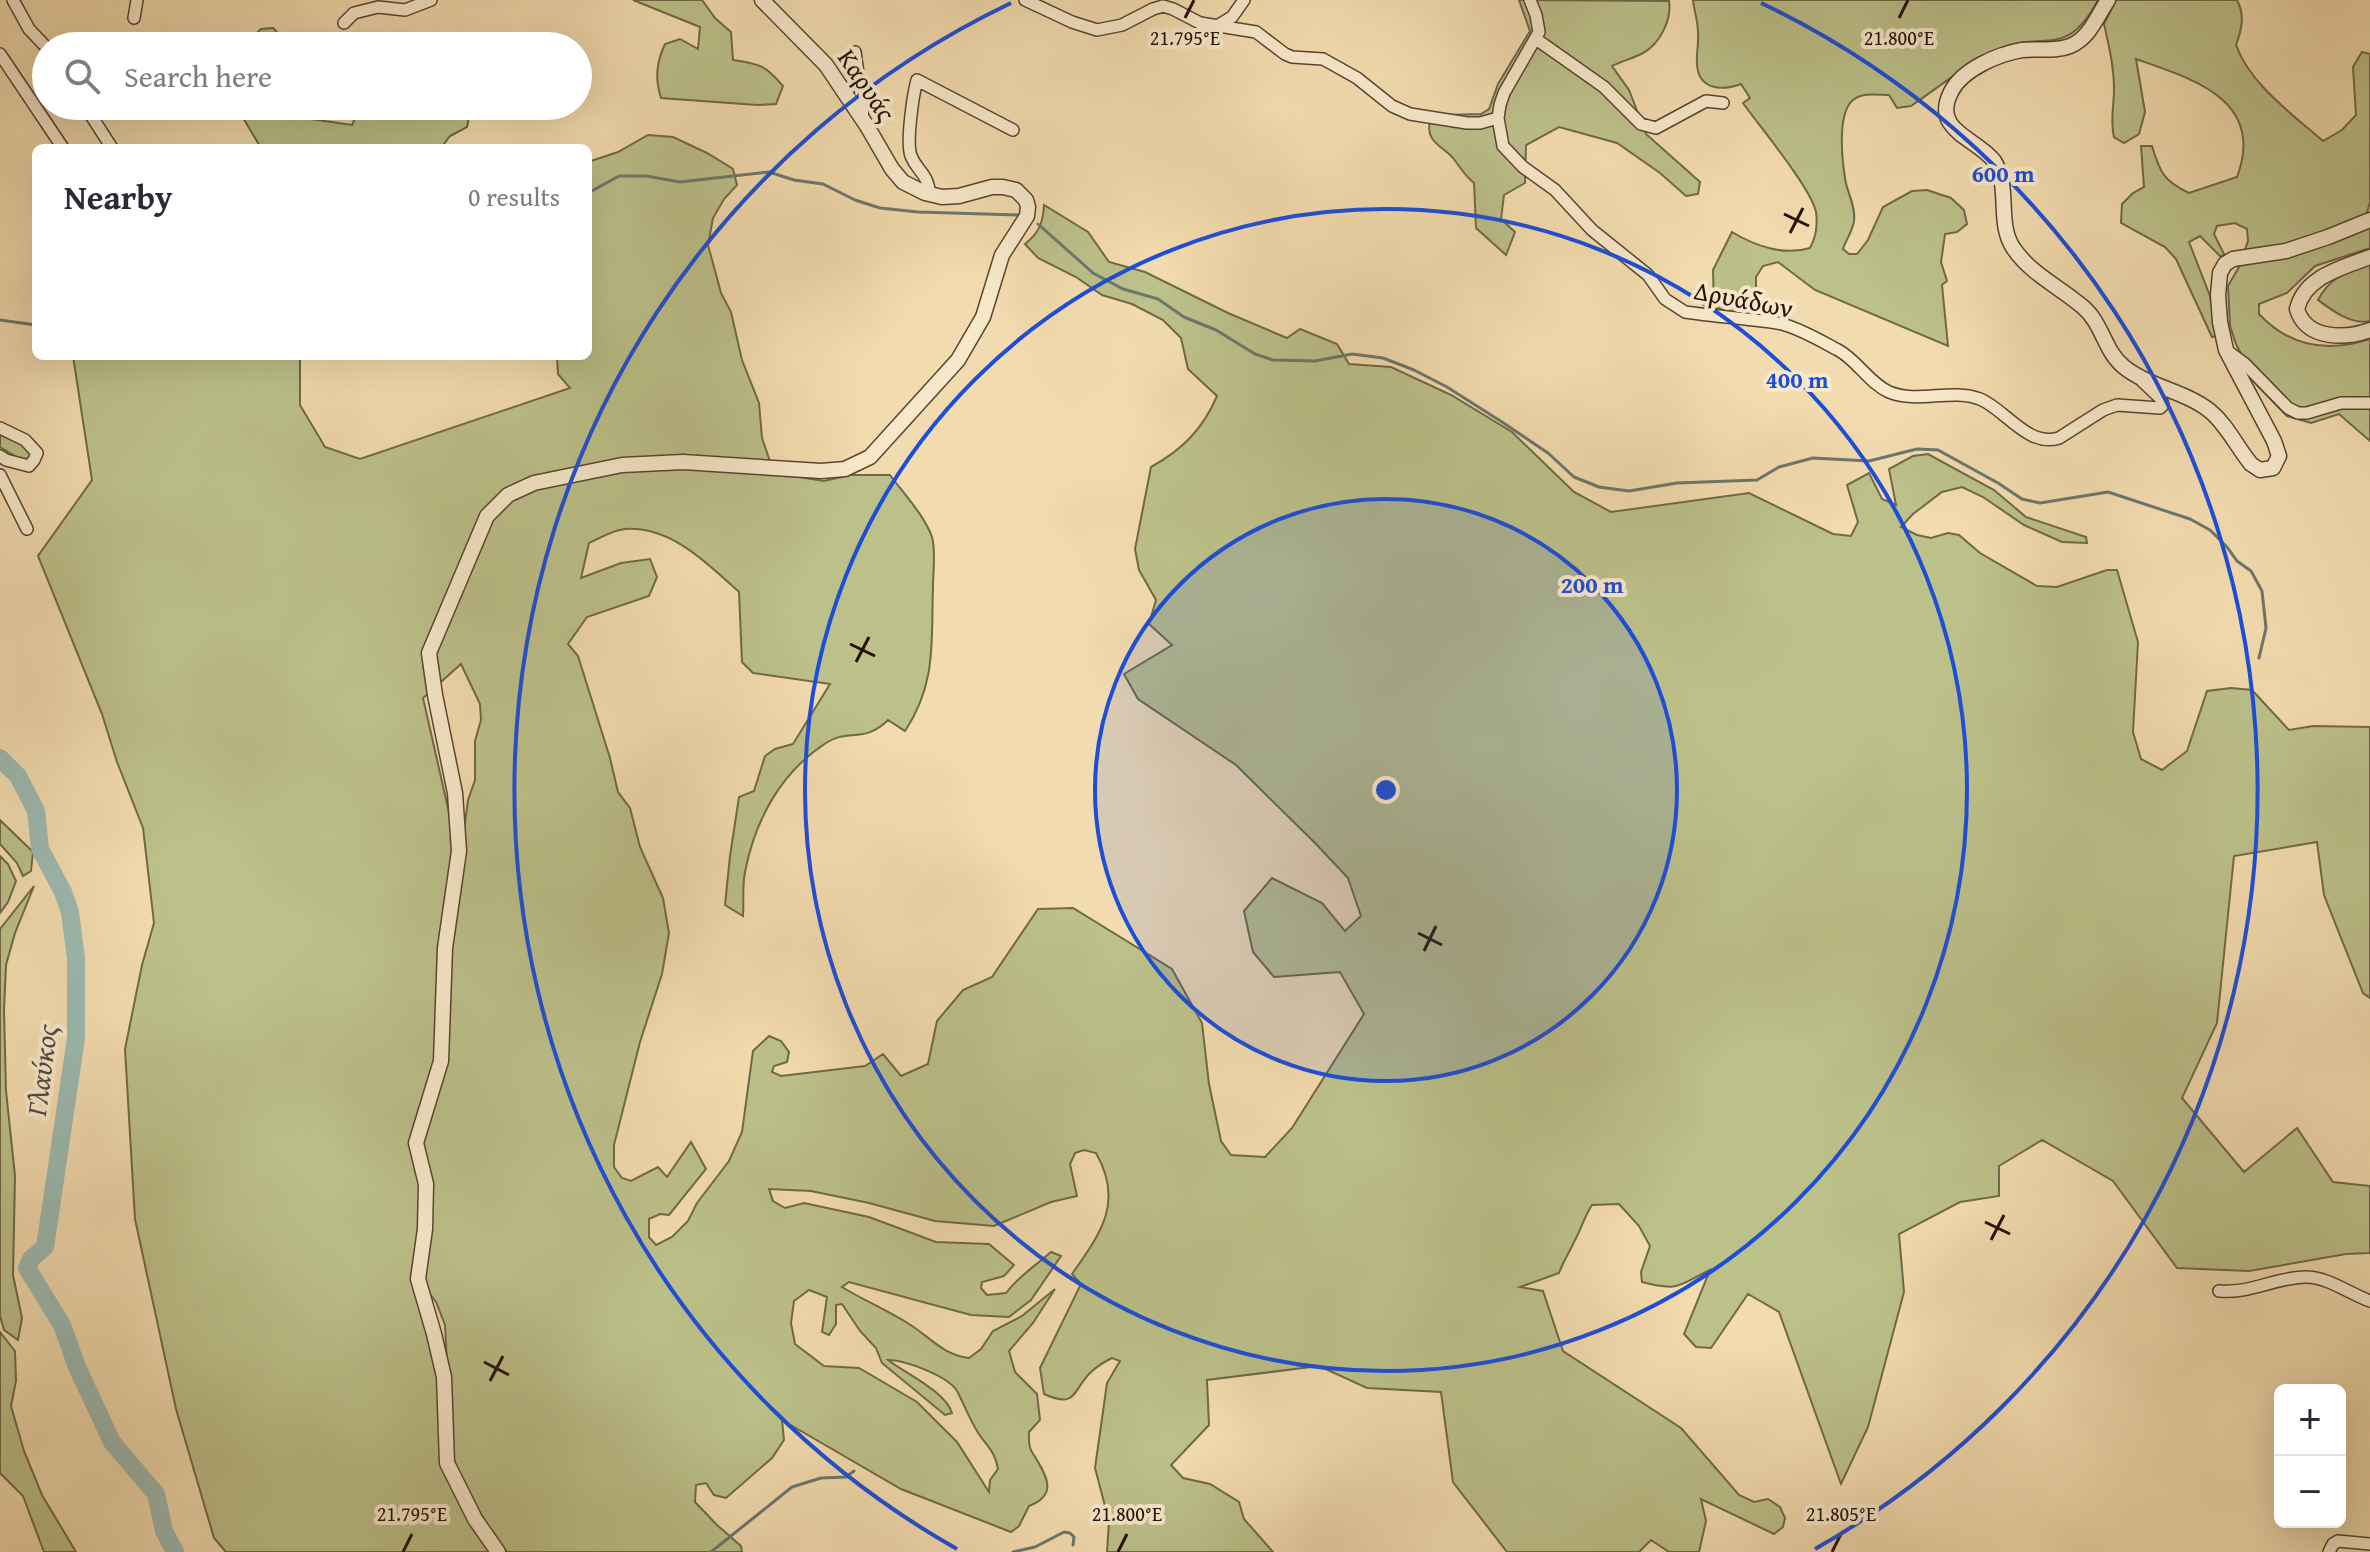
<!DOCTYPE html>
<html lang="en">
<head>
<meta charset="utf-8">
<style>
	:root { --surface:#fff; --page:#f2f2f3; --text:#2b2b33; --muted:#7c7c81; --line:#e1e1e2 }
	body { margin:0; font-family:"Gentium Book Plus",serif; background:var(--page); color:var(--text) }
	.controls { position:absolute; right:24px; bottom:24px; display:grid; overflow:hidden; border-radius:12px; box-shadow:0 8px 32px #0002 }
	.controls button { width:72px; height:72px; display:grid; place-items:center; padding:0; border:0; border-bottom:2px solid var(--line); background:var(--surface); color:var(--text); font:40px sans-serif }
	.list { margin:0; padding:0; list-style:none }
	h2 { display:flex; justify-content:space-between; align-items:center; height:104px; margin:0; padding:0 32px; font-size:34px }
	h2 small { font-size:26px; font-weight:400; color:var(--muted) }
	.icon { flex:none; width:44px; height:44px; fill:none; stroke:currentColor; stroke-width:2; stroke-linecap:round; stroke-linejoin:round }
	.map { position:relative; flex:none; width:2370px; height:1552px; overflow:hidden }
	.search { position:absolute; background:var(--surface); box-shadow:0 8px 32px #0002; left:32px; top:32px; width:560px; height:88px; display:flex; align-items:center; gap:20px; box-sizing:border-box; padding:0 28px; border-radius:44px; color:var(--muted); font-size:30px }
	.panel { position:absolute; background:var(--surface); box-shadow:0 8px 32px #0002; left:32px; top:144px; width:560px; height:216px; border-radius:12px }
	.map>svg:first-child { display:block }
	.green { fill:#bcc089; stroke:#706848; stroke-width:2; fill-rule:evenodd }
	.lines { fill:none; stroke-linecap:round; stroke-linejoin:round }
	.stream { stroke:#6c766e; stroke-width:3 }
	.river { stroke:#9cbab2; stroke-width:18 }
	.minor-casing { stroke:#584431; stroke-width:14 }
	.tertiary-casing { stroke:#584431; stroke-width:17 }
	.minor { stroke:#f7e8ca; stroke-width:11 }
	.tertiary { stroke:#f7e8ca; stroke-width:14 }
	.ticks { fill:none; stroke:#251107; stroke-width:3 }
	.ring { fill:none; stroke:#1d4ed8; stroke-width:4 }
	.labels { text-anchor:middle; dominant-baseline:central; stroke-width:8; stroke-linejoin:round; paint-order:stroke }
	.street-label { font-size:26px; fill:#251107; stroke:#f7e8ca }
	.water-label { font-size:28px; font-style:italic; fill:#4f4c43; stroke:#f7e8ca }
	.ticks-label { font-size:20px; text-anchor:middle; fill:#251107; stroke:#f7e8ca; stroke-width:8; stroke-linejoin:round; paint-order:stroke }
	.centre { fill:#1d4ed8; stroke:#f7e8ca; stroke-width:4 }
	.ring-label { font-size:24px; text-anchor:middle; font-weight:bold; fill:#1d4ed8; stroke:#f7e8ca; stroke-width:8; stroke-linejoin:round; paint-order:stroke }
</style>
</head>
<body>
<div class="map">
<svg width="2370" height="1552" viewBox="0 0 2370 1552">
	<rect width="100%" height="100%" fill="#f2dbae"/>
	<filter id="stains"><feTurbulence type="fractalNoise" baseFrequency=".0025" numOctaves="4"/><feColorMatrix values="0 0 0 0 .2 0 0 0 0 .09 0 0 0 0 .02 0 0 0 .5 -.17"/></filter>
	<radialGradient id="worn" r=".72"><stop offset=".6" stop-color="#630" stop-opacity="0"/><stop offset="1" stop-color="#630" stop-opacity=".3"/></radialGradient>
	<path class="green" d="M633,0H702L715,18L731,32L733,60C760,64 765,65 783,86L776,104L757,105L661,98C655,79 656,63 665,44L680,39L698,49L700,27Z
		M1519,0L1669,1C1672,19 1660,44 1643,53C1634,58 1622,61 1612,66L1629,90L1646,134L1700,182L1698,194L1686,196L1660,173L1617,143L1559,127L1526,145L1525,183L1504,195L1501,219L1515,232L1506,255L1476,228L1474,183C1465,176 1460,167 1453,158C1442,146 1425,141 1430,122L1442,115L1481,114L1489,109L1498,84L1530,31Z
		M1693,0H2098C2064,63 2045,27 1994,51C1965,65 1938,88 1911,106L1897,108L1889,95C1877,95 1863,92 1853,100C1837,113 1842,159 1845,178C1847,193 1856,206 1854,221C1853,230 1846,240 1843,249L1849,254H1857L1868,240L1883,207L1912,191L1927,190L1951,198L1964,210L1967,224L1957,232L1945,234L1941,262L1947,281L1942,285L1948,346L1815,290L1778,262L1763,266L1756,277V302C1740,316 1733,314 1714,307L1713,270L1732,232C1755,246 1784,256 1810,248C1816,237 1818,226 1816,212C1811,188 1760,127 1743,103L1750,98L1741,84C1722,91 1699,90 1697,65C1696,54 1699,43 1698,32C1698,21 1694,11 1693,0Z
		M2116,0H2237C2245,15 2242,29 2236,45C2250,84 2292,114 2323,141L2342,130L2356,115L2353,67L2362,52L2370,54V202L2366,216L2370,217V248L2315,266L2287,293L2259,304V314C2290,347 2328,353 2370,339V441L2339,414L2311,423L2287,416L2257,385L2236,344L2230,326L2228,286L2239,267L2248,241L2247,229L2235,223L2217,226L2214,234L2224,254L2221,257L2200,236L2189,242L2210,296L2217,336L2212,337L2176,259L2165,247L2121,223L2122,204L2133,193L2144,187L2141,146H2152C2160,173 2164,181 2189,193L2237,177C2266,100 2193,79 2136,59L2145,112L2139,134L2124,143L2114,137C2110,120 2114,106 2114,90C2114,67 2109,46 2104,24Z
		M273,28L283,38L284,46H244L261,29Z
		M236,106H293L304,118L352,125L356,116L365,106L471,108L467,127L450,136L441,148H261Z
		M648,135L673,137L707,153L733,169L737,185L724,199L713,218L708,245L721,293L731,312L742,360L759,403L762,438L774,473L824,481L850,475H890C904,494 924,515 932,537C936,551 933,572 933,587C931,641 937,683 905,731L888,720C864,744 848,728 826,743C781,772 755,820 745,872C742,886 744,901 743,916L725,905L730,856L739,797L754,791L765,756L775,749L793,744L830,684L753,673L742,662L739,592C707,563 671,526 625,529C613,530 600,538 589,543L581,578L621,563L650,559L657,577L649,596L587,617L568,644L578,656L610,758L618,792L630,808L640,847L663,898L669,933L662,974L640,1042L614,1145V1167L622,1178L631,1181L658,1167L667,1177L691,1142L706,1169L669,1215L660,1214L649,1219V1237L656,1245L672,1237L688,1221L697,1203L729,1161L742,1132L753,1051L769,1036L781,1041L789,1052L787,1062L774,1066L772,1072L781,1076L865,1066L883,1054L901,1076L928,1064L937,1021L963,990L992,977L1038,909L1073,908L1172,969L1202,1023L1209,1084L1221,1141L1231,1155L1265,1157L1292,1128L1364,1014L1340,972L1274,977L1253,952L1244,911L1272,878L1322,903L1345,931L1361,916L1348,878L1316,844L1236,765L1138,699L1124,674L1172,645L1149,624L1156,600L1139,570L1135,549L1151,467C1182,450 1203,429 1217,396L1188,369L1181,338L1163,320L1132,304L1102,295L1076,277L1038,258L1025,244C1039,233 1043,223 1044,205L1088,232L1109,262L1145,272L1228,313L1287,338L1300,329L1337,344L1349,364L1391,367L1451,395L1512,432L1574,492L1611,512L1749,493L1833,534L1851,536L1858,522L1847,485L1869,473L1882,499L1896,505L1889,469L1913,456L1928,454L1994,490L2026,517L2086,537L2087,543L2062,542L2024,525L1983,497L1962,487L1942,492L1913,514L1901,527L1917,535L1931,538L1948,533L1959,535L1980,553L2037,586L2057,587L2107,570H2117L2138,642L2133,732L2141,759L2162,770L2187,751L2207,691L2231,688L2252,690L2289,730L2313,726L2370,727V998L2363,993L2324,895L2317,842L2234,856L2217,1023L2182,1098L2244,1172L2297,1128L2333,1182L2370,1186V1253L2346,1254L2249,1271L2177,1268L2113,1181L2042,1140L1999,1166V1196L1960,1202L1899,1234L1904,1292L1868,1427L1841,1484L1779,1312L1748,1294L1711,1348L1696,1347L1684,1334L1710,1270C1678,1285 1680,1292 1642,1282L1641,1272L1650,1246L1639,1226L1619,1204L1592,1205C1584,1217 1581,1230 1574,1242C1569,1253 1563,1262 1559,1273L1520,1287L1543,1291L1563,1351L1681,1428L1739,1495L1754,1502L1768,1499L1780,1507L1785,1518L1783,1527L1774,1534L1701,1499L1706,1521L1699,1552H1669L1651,1540L1639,1552H1507L1453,1482L1441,1392L1367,1388L1319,1366L1207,1380L1209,1425L1171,1465L1183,1478L1210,1484L1239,1502L1244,1519L1273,1552H1107L1109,1521L1095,1468L1107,1383L1120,1361L1112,1358C1104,1362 1096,1367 1090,1373C1072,1391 1077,1409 1044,1394L1040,1368L1081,1284L1072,1274C1101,1233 1124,1202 1096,1153L1084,1150L1075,1153L1070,1164L1077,1196L1051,1202L994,1226L935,1221L869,1203L811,1191L769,1189L773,1201L785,1208L804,1203L869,1217L936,1242L989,1244L1014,1265L1004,1276L982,1282L981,1288L987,1295L1006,1293C1020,1275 1034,1267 1051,1252L1061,1256L1031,1300L1009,1317L971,1315L849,1282L842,1287C863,1300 887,1310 909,1324C930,1337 943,1355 969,1358L981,1349L993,1331L1022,1316L1055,1289L1033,1323L1009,1351L1015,1372L1037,1394L1040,1420L1029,1432C1029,1439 1028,1446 1032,1452C1044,1472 1061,1494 1029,1506L1019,1526L1011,1532L901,1489L782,1420L784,1440L772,1458L726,1498L714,1495L706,1483L696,1485L695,1502L717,1525L741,1546L742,1552H507L488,1527L456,1468L451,1446L445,1325L436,1302L427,1290L423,1272L412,1283L428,1335L438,1377L442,1461L493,1552H226L214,1538L176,1409L135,1219L125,1049L142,965L154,923L143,828L117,762L102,714L38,556L92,480L73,356H300V405L325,447L360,459L570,388L558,374L557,356H588V162L618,152ZM461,664L480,704L481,720L475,741V780L468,800L460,861L423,698ZM809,1290L827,1297L822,1332L829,1335L836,1324V1305L842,1304L860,1331L876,1348L882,1363L945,1415L952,1413C946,1392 905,1373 888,1360C905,1360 948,1376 957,1391C964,1404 969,1418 977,1431C986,1446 995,1450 998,1469L990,1480L989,1492L957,1442L917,1402L859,1368L824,1366L795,1344L791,1323L794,1301Z
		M2370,263V321C2351,325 2333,311 2318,300C2330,277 2347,272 2370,263Z
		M0,431L30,450L31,458L23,461L0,447Z
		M0,820L33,852L31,871L23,876L17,863L0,844Z
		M0,856L8,864L16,881L8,902L0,913Z
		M34,886L15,933L6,965L4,1010L6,1091L15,1176L13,1275L22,1318L18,1340L4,1330L0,1316V929Z
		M0,1332L15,1351L16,1381L11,1406L24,1451L42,1495L76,1552H44L23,1496L0,1473Z"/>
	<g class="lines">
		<path class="stream" d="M588,193L619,176H646L680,182L769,172L794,180L823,184L855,200L880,208L918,212L1021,215
			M1038,224L1093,273L1123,289L1158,299L1184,317L1216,330L1255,354L1273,360L1315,361L1352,354L1383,358L1414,370L1447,387L1502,422L1548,453L1574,477L1599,487L1629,491L1677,483L1757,480L1779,467L1813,458L1869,461L1917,449L1938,450L1998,483L2022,499L2040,503L2108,492L2190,519L2210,530L2227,547L2237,561L2251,571L2262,591L2266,628L2259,658
			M0,320L36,325
			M711,1552L792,1487L821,1478L846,1477L854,1471
			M1013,1552L1035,1547L1064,1532L1070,1533L1074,1537L1073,1545"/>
		<path class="river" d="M0,758L18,776L36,811L40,849L63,892L70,912L76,959V1038L45,1247L31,1259L27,1268L62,1325L77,1367L112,1442L156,1494L164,1531L175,1552"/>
		<g class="minor-casing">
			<path id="minor" d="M13,0L29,29L46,47
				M1025,0L1072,22L1097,30L1122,25L1153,9L1163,6L1173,9L1200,23L1256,32L1285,54L1292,57L1323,59L1357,78L1392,106L1410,114L1467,123H1480L1498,118
				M1530,0L1536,15L1539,32L1504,93L1500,105L1498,118L1503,146L1523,167L1555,190L1592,230L1648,275L1665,299L1685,312C1706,315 1726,317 1746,319C1758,321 1771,321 1782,324C1801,329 1821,341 1838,350C1857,360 1869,383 1889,392C1918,404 1951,388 1980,399C2005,409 2028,448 2059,438L2103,410L2117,405L2160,408L2163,405L2161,399L2142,381
				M134,18L137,0
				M344,23L354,13L378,7L405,10L431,0
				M1217,26L1232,17L1244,0
				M1536,39L1604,87L1641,124L1656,128L1706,101L1723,103
				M855,52L863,109L862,118
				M0,54L63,148
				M85,106L112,148
				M930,195C927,171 918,173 911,156C906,142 913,95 917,80L1013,130
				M2226,350L2245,364L2288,408L2298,413H2307L2341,403H2370
				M0,428L25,440L37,453L34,460L29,466L6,460L0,456
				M0,475L27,529
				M2219,1291C2250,1294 2276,1277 2306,1277C2328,1277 2350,1294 2370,1301
				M2329,1552L2333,1544L2338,1541L2370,1544"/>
		</g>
		<g class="tertiary-casing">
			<path id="tertiary" d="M2108,0C2097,16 2090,38 2070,46C2055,52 2038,48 2022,50C1999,54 1962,69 1951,92C1931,131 1977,138 1994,161C2011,187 1996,224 2014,249C2031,274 2061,288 2083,307C2103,324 2104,351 2124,367C2149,387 2185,391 2210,411C2227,425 2237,447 2251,464L2260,470L2273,468L2279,456L2274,441L2226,350L2220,322L2218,295L2220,273L2225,264L2233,259L2286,251L2328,237L2370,220
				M2370,257C2342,268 2305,276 2297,309C2306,340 2345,339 2370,330
				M498,1552L475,1519L447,1463L444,1377L434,1334L418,1279L425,1229L426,1184L416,1143L441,1061L445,948L459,851L455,793L435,695L429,653L487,516L508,495L534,483L622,465L683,462L821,471L845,469L870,457L958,360L983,317L1002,255L1027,216L1028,207L1026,200L1016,190L1003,187H992L959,196L942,197L925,193L903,182L892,169L867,126L826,65L762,0"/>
		</g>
		<use href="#minor" class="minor"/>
		<use href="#tertiary" class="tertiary"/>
	</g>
	<path class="ticks" d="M1185,18L1194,0M1899,18L1908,0M1784,214L1809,226M1790,233L1803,208M850,644L875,656M856,662L869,637M1418,933L1442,945M1424,951L1436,926M1985,1222L2010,1234M1991,1240L2004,1215M484,1362L509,1375M490,1381L503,1356M403,1552L412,1534M1118,1552L1127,1534M1832,1552L1841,1534"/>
	<circle cx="1386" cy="790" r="291" fill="#1d4ed8" fill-opacity=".12"/>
	<g class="ring">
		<circle cx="1386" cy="790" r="291"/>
		<circle cx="1386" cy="790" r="581"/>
		<path d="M957 1549A872 872 0 0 1 1011 3M1761 3A872 872 0 0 1 1815 1549"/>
	</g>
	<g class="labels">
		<g class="street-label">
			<text transform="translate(867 85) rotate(56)">Καρυάς</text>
			<text transform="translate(1744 299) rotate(11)">Δρυάδων</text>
		</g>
		<g class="water-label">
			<text transform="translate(41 1070) rotate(-83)">Γλαύκος</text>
		</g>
	</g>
	<g class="ticks-label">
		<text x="1185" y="45">21.795°E</text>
		<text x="1899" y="45">21.800°E</text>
		<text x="412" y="1521">21.795°E</text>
		<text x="1127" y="1521">21.800°E</text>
		<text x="1841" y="1521">21.805°E</text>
	</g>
	<circle cx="1386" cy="790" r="12" class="centre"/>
	<g class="ring-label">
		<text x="2003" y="182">600 m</text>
		<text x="1797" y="388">400 m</text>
		<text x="1592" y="593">200 m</text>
	</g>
	<rect width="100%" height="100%" filter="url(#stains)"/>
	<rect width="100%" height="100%" fill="url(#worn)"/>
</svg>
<div class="controls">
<button>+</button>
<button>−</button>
</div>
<div class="search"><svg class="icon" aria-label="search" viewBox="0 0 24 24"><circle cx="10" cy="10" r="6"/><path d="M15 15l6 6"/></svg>Search here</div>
<section class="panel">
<h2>Nearby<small>0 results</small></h2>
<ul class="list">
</ul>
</section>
</div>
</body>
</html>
